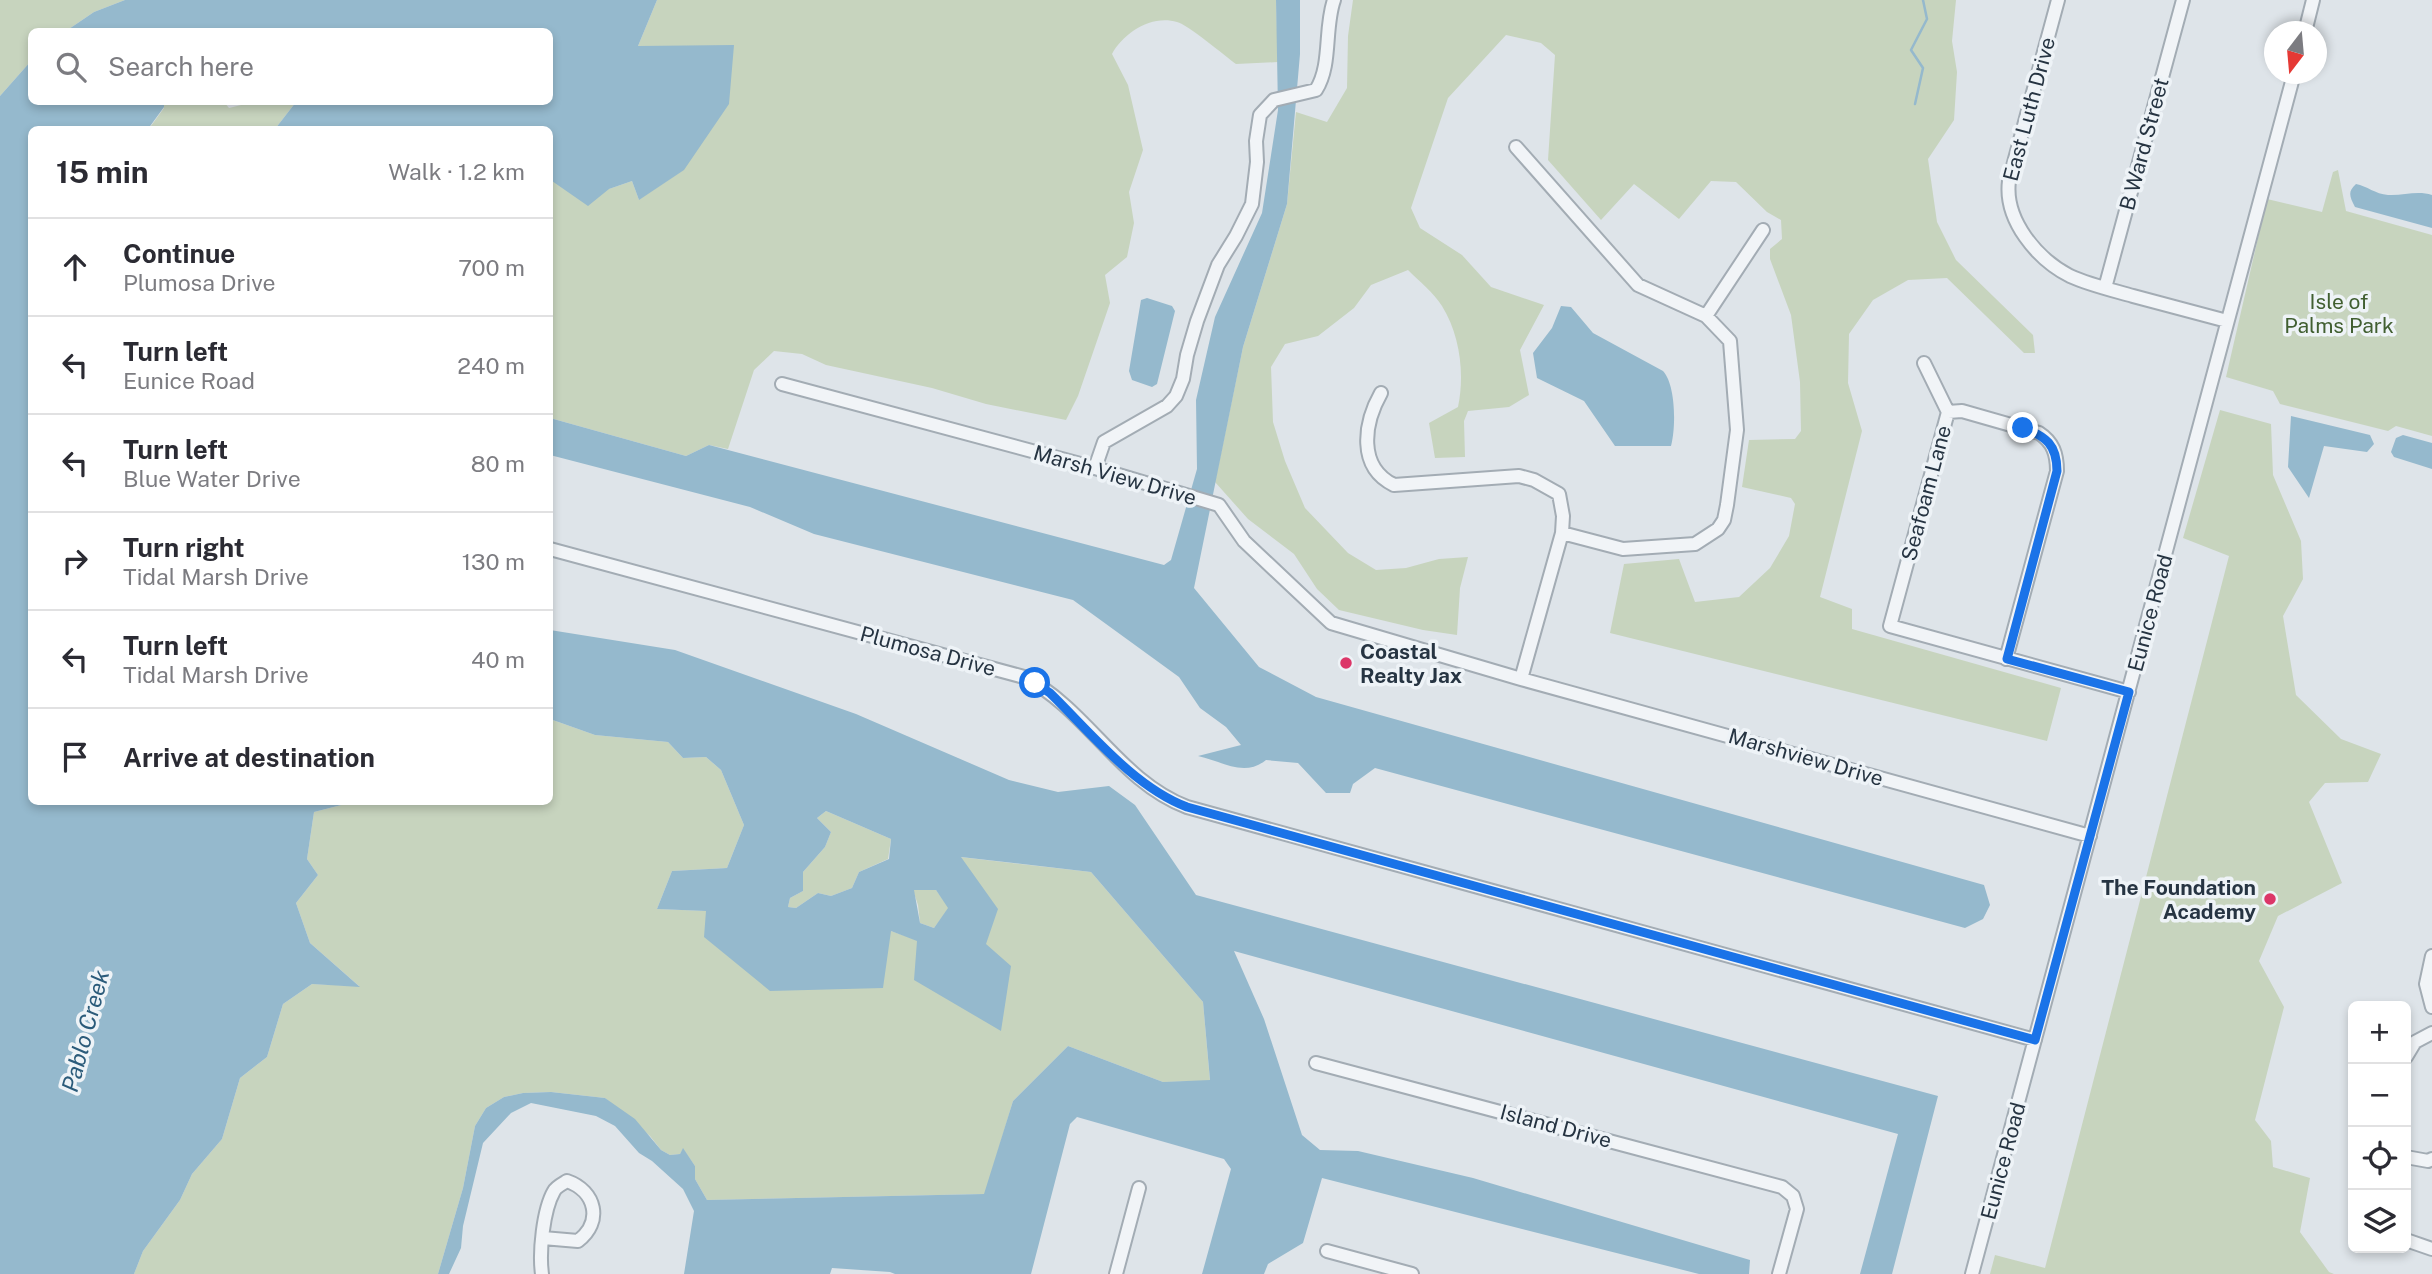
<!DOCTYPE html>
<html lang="en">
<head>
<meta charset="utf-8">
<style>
	:root { --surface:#fff; --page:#f7f7f7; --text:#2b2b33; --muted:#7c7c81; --line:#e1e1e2 }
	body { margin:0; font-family:"Public Sans",sans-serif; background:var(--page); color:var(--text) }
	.controls { position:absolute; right:21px; bottom:21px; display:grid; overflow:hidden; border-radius:10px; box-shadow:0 4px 10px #0003 }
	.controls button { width:63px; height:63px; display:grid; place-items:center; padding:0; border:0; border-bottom:2px solid var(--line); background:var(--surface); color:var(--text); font:35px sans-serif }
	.compass { position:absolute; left:2264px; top:21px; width:63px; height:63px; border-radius:50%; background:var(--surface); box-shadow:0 4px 10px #0003; rotate:196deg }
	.stop { position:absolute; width:21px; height:21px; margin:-16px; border:5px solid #1a73e8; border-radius:50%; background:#fff }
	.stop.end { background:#1a73e8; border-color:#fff; box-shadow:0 2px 7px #0008 }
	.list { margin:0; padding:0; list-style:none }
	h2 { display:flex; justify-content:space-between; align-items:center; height:91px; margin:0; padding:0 28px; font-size:30px }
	h2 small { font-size:23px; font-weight:400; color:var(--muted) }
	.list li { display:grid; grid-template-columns:46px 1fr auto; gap:21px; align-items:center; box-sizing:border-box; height:98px; padding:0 28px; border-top:2px solid var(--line) }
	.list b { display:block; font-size:26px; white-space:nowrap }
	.list p { margin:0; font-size:23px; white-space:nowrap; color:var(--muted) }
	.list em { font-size:23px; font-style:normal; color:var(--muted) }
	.icon { flex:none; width:38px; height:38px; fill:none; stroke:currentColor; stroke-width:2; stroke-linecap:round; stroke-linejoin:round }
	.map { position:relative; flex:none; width:2432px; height:1274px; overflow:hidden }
	.search { position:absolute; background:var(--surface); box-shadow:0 4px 10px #0003; left:28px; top:28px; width:525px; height:77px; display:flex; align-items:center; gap:18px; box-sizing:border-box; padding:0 24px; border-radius:10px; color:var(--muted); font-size:26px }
	.panel { position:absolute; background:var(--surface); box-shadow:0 4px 10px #0003; left:28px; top:126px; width:525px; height:679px; border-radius:10px }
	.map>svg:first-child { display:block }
	.green { fill:#c7d4be }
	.water { fill:#95b9cd; fill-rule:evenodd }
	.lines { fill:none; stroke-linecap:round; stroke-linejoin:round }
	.stream { stroke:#95b9cd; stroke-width:2.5 }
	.minor-casing { stroke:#a3acb4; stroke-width:16 }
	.minor { stroke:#f1f4f7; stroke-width:12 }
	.route { stroke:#1a73e8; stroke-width:9 }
	.poi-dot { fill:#dc3668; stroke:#eef3f7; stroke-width:2.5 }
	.labels { text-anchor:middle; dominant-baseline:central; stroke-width:7; stroke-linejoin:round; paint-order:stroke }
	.street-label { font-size:21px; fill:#263442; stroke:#eef3f7 }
	.park-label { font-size:21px; fill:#415f31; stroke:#eef3f7 }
	.poi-label { font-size:21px; font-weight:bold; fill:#263442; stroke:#eef3f7; text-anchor:start }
	.water-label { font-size:23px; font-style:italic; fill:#2b5b7a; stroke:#eef3f7 }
</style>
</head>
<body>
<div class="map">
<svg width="2432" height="1274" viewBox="0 0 2432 1274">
	<rect width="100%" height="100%" fill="#dee4e9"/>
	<path class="green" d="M0,0H125L94,12L66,31L32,32L31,61L0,96Z
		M657,0H1276L1278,62L1236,64C1225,56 1187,24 1177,22C1152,14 1123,33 1112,54L1128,85L1143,150L1129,192L1134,223L1127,257L1105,275L1110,303L1078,396L1066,420L986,404L932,388L826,365L802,354L774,351L754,370L728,449L709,445L686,456L550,418V186L551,181L609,189L632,181L639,200L638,46Z
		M1353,0H1956L1952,41L1957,72L1954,120L1928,159L1937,222L1956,260L2033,335L2035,353H2024L1947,278L1908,280L1873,300L1849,334L1848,383L1862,431L1820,597L1852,609V629L2061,688L2047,741L1610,633L1624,564L1679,559L1695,602L1739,597L1770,568L1789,536L1795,504L1791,498L1742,487L1749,440L1795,439L1801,431L1800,382L1791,315L1770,259V249L1782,239L1781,220L1767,212L1736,182L1711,181L1679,219L1634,184L1601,220L1548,160L1555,55L1541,43L1506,35L1448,98L1411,208L1420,228L1462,255L1491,287L1544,305L1520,350L1529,395L1509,407L1468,411L1464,421L1465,457L1435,458L1429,423L1458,407C1465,374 1460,335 1442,306C1434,293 1419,281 1408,270L1371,285L1354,308L1318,336L1285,344L1271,367L1273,422L1285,461L1305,508L1348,553L1376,570L1406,568L1439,559L1468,557L1460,588L1457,635L1423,630L1339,610L1317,589L1294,554L1248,519L1215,482L1243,347L1287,204L1296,112L1327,122L1347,88L1348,36Z
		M164,102H224L229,108L253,102H296L275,129L148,130L164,108Z
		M2338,170L2346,211L2432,235V436L2396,426L2388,431L2280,404L2273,391L2226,377L2267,199L2322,212L2333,172Z
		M2220,410L2271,424L2273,475L2301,541L2303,579L2283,616L2296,695L2341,739L2381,754L2368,782L2325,783L2309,802L2342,883L2278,916L2259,961L2284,1007L2255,1120L2271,1141L2273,1167L2310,1178L2300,1232L2329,1272L2334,1274H1990L1995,1255L2045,1268L2229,556L2183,538Z
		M550,719L595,735L668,742L683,758L706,757L721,770L744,825L727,868L672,871L657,909L707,911L891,931L917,940L985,944L960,857L1091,872L1203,1002L1210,1081L1163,1082L1068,1046L1013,1101L985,1194L707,1200L695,1179V1166L683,1149L680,1154L670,1155L661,1150L650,1136L605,1098L551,1092L523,1093L504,1097L486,1108L475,1126L463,1188L438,1274H134L143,1251L180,1200L192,1174L222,1139L240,1078L267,1057L283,1004L312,984L359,986L310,943L296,903L318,875L307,859L314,812L353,802H550Z
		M826,811L891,839L888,859L859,872L852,888L831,896L818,893L796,908L788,907L790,898L803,891V872L825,847L831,832L817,818Z
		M913,890H936L949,908L934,928L920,923L918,905Z"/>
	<path class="water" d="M125,0H657L638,46L734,45L729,104L684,170L639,200L632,181L609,189L588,206L552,181L550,186V130L275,129L296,102H550V32L66,31L94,12Z
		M1276,0H1300V54L1287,204L1243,347L1194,588L1259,667L1316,697L1984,885L1990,905L1983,919L1965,928L1375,768L1353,784L1350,793H1326L1298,763L1266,760C1244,778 1222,761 1198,756L1241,745L1226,727L1200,708L1179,677L1073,600L814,534L750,507L550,455V418L686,456L709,445L1164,565L1171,560L1197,469L1196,400L1215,317L1262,213L1278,110Z
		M31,61L32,102H164V107L148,129L32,130V802H353L314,812L307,859L318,875L296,903L310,943L360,987L312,984L283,1004L267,1057L240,1078L222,1139L192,1174L180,1200L143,1251L134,1274H0V96Z
		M2356,184C2367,186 2375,194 2388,195C2403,196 2417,190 2432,195V228L2355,207C2350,197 2347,192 2356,184Z
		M1147,298L1172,306L1175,311L1157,384L1152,387L1132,380L1129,371L1141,300Z
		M1561,306L1571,307L1593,333L1663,371C1676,385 1676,428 1671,446H1615L1584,401L1537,378L1533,353L1552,328Z
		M2291,416L2370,435L2374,444L2367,452L2324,446L2309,498L2288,467Z
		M2403,435L2432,443V469L2394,457L2391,452L2396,438Z
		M550,630L675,650L856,714L1009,780L1058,792L1109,786L1135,805L1196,895L1938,1096L1892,1274H1860L1898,1134L1234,951L1264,1019L1302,1135L1320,1150L1358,1151L1473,1178L1750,1260L1749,1274H1699L1322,1178L1303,1243L1268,1264L1264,1274H1202L1231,1169L1224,1159L1077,1117L1070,1124L1031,1274H895L890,1272L832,1268L830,1274H684L694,1211L683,1189L652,1161L639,1153L615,1126L596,1116L531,1103L511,1113L483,1143L463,1226L461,1248L449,1274H438L463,1188L475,1126L486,1108L504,1097L523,1093L551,1092L605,1098L635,1119L661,1150L670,1155L680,1154L683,1148L695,1166V1179L707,1200L984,1194L1013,1101L1068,1046L1163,1082L1210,1080L1203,1002L1091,872L961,857L998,909L986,944L1011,966L1001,1031L914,980L917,941L891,931L883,988L770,991L704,937L706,911L657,909L672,871L727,868L744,825L721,770L706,757L683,758L668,742L595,735L550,719ZM826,811L891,839L889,859L859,872L852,888L831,896L818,893L796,908L788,907L790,898L803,891V872L825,847L831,832L817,818ZM914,890H936L948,908L934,928L920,923Z"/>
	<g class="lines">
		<path class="stream" d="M1915,104L1923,68L1911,50L1927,19L1923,0"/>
		<g class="minor-casing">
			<path id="minor" d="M2058,0L2009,181C2004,220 2037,259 2070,276C2090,285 2112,290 2133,296C2164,304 2196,313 2227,321
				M2305,32L2313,0
				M1516,147L1638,285L1706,316L1730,341L1737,430L1727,505L1724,520L1718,529L1695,544L1623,549L1562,533
				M2105,288L2183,0
				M1706,316L1763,230
				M1924,363L1948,412L1890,626L2129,692
				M782,384L1095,468L1219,505L1244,541L1331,623L1521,679L2090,836
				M1381,393C1364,423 1357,467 1394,485L1519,476L1534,480L1559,494L1563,516L1562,533L1521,679
				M1948,412L1962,411L2039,433C2053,442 2057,454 2057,471L2006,659
				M1095,468L1104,442L1167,406L1176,396L1183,379L1187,355L1197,321L1218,265L1236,236L1252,204L1257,162L1256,141L1260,115L1274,100L1316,90C1332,65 1324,28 1334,0
				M550,549L1024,677C1087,709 1119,781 1187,807L2035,1040
				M2432,956L2426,984L2432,1007
				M2406,1057L2415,1042L2432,1033
				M1316,1063L1782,1187L1793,1196L1797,1209L1779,1274
				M2406,1157L2428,1161L2432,1159
				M2406,1240L2432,1249
				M1327,1251L1412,1274
				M542,1274C539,1253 543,1210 554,1191C556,1187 562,1184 567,1181C596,1191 603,1222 578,1241L543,1238
				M1116,1274L1139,1188
				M1972,1274L2294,74"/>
		</g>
		<use href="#minor" class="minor"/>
	</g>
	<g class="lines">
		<path class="route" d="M1035,683L1050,693C1090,732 1134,787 1187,807L2035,1040L2129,692L2007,659L2057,471C2057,445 2046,436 2023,428"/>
	</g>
	<g class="poi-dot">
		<circle cx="1346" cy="663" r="7"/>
		<circle cx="2270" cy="899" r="7"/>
	</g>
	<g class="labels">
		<g class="street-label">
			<text transform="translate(2029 109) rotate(-75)">East Luth Drive</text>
			<text transform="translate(2144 144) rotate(-75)">B Ward Street</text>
			<text transform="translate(1115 475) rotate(16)">Marsh View Drive</text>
			<text transform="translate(1926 493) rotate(-75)">Seafoam Lane</text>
			<text transform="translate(2150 613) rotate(-75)">Eunice Road</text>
			<text transform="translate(928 651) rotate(15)">Plumosa Drive</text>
			<text transform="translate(1806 757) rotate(16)">Marshview Drive</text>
			<text transform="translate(1556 1126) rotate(15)">Island Drive</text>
			<text transform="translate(2003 1161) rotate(-75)">Eunice Road</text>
		</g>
		<g class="park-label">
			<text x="2339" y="301">Isle of<tspan x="2339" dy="24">Palms Park</tspan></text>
		</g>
		<g class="poi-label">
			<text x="1360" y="651">Coastal<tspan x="1360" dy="24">Realty Jax</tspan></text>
			<text x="2256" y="887" text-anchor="end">The Foundation<tspan x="2256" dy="24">Academy</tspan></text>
		</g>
		<g class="water-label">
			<text transform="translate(85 1031) rotate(-75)">Pablo Creek</text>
		</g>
	</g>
</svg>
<div class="controls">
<button>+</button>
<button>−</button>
<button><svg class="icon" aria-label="locate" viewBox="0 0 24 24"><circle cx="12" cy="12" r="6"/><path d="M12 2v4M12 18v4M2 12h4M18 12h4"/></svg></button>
<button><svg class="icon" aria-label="layers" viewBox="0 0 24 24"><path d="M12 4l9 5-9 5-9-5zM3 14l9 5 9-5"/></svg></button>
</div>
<svg class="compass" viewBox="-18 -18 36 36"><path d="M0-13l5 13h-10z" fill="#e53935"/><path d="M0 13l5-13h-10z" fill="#7c7c81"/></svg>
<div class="stop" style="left:1035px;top:683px"></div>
<div class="stop end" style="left:2023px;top:428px"></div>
<div class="search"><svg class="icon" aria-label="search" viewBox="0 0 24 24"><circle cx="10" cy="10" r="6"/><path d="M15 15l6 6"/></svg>Search here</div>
<section class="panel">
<h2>15 min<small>Walk · 1.2 km</small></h2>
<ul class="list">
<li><svg class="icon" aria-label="ahead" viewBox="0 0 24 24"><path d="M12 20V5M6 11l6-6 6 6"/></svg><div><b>Continue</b><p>Plumosa Drive</p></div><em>700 m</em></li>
<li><svg class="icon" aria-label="left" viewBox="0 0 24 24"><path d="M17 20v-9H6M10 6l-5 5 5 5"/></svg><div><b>Turn left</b><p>Eunice Road</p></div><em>240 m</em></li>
<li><svg class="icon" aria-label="left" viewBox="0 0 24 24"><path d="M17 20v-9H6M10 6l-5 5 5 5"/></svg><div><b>Turn left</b><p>Blue Water Drive</p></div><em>80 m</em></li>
<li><svg class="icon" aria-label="right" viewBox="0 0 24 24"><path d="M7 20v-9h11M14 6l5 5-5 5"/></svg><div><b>Turn right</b><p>Tidal Marsh Drive</p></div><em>130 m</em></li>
<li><svg class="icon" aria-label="left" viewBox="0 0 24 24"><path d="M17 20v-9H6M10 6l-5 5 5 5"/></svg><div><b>Turn left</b><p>Tidal Marsh Drive</p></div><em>40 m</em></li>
<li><svg class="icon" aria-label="arrive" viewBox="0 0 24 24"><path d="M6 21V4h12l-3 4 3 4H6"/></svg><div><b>Arrive at destination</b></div></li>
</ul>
</section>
</div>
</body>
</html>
